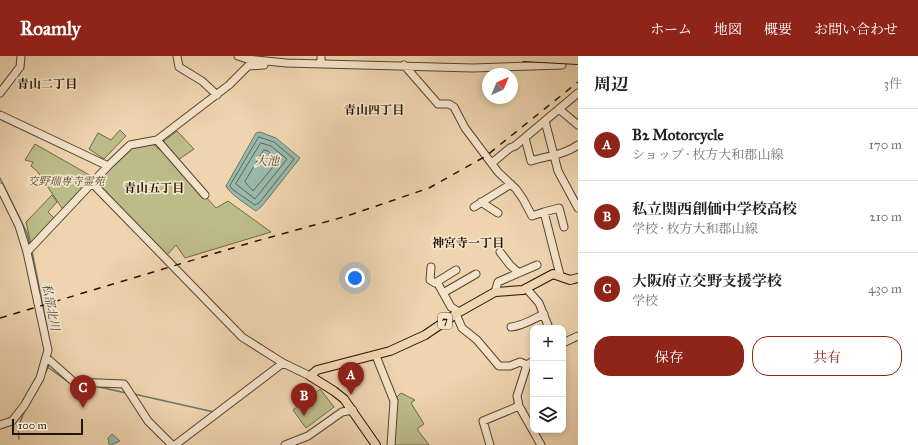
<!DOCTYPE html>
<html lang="ja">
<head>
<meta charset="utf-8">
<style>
	:root { --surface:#fff; --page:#f6f6f6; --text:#202124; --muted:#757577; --line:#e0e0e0; --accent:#8f2418 }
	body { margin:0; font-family:"IM FELL Great Primer","Noto Serif JP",serif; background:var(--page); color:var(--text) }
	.controls { position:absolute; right:12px; bottom:12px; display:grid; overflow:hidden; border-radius:8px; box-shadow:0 2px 6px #0003 }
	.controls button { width:36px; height:36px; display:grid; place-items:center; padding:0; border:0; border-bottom:1px solid var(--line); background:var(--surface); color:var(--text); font:20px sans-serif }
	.compass { position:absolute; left:482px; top:12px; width:36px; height:36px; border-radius:50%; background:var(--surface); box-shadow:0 2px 6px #0003; rotate:44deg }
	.scale { position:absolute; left:12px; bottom:10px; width:71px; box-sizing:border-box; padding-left:4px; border:2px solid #241403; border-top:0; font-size:11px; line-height:14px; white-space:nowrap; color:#241403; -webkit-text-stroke:3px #f4e3cb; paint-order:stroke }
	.you { position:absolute; left:355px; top:222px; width:14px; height:14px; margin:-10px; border:3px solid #fff; border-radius:50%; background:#1a73e8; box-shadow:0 0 0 6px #1a73e833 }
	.badge { display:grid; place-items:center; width:26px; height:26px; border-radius:50%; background:var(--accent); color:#fff; font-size:13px; font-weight:700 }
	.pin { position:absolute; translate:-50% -33px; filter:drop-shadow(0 1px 2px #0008) }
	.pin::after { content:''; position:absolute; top:21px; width:14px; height:12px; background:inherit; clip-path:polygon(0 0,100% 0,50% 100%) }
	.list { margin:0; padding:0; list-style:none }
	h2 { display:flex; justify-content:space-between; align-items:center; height:52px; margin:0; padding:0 16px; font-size:17px }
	h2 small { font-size:13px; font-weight:400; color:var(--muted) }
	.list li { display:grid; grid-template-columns:26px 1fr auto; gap:12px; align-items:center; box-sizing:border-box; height:72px; padding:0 16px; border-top:1px solid var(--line) }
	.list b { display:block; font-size:15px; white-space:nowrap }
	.list p { margin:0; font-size:13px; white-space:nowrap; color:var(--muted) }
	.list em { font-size:13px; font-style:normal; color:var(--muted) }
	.actions { display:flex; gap:8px; padding:12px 16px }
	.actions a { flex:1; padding:9px 0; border:1px solid var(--accent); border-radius:16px; text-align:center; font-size:14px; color:var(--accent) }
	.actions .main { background:var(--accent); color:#fff }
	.icon { flex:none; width:22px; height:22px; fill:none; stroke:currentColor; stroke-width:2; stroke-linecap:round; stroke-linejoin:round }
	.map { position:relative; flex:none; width:578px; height:389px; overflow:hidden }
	header { display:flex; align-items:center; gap:24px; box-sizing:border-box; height:56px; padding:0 20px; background:var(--accent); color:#fff }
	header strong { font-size:19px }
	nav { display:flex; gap:22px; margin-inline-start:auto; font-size:14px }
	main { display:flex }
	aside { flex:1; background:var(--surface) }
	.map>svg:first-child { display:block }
	.green { fill:#bcbc88; stroke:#706846 }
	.water { fill:#99b8ab; stroke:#6a7668 }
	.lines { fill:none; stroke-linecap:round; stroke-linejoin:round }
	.shore { stroke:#5e6657; stroke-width:1 }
	.stream { stroke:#6a7668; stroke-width:1.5 }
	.minor-casing { stroke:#56442e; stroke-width:9 }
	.major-casing { stroke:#241403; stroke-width:10 }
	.minor { stroke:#f4e3cb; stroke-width:7 }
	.major { stroke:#eed4af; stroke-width:8 }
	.rail { stroke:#241403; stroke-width:1.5; stroke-dasharray:7 7; stroke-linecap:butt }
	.highway-bridge-casing { stroke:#241403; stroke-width:12; stroke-linecap:butt }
	.highway-bridge { stroke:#eed4af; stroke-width:10 }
	.labels { text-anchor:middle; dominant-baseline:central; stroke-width:3.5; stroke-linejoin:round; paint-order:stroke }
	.shield { fill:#f4e3cb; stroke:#62523f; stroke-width:1 }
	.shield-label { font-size:10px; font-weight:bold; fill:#241403 }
	.park-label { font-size:11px; font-style:italic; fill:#52462b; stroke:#f4e3cb }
	.neighbourhood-label { font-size:12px; font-weight:bold; fill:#241403; stroke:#f4e3cb }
	.water-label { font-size:12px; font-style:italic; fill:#4d4d3e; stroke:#f4e3cb }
</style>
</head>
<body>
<header>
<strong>Roamly</strong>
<nav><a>ホーム</a><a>地図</a><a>概要</a><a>お問い合わせ</a></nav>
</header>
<main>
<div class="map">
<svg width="578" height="389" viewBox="0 0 578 389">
	<rect width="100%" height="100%" fill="#eed4af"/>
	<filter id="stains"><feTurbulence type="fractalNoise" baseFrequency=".005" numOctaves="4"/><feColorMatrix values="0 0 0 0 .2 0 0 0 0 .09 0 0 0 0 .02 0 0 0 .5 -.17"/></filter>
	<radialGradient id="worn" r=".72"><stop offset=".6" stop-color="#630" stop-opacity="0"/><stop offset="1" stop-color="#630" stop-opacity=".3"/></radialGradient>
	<path class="green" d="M120,74L126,80L104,103L89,93L98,77L111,84Z
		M177,75L194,93L178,104L160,85L162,83L164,85Z
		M35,88L93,121L64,155L37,115L31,110L33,106L25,104Z
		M153,88L172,104L216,152L228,145L271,176L185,202L176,189L167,199L164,198L101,131L100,124L106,115L132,91Z
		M52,139L57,146L48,156L55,163L31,188L26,166Z
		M320,333L334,351L306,372L293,354Z
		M401,337L415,344L411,347L424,368L417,373L429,389H392L395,343Z"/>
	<path class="water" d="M260,76L276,82L300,102L262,150L256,155C247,149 230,138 226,130L256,77Z
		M112,378L120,385L111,389L109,388L108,382Z"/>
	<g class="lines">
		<path class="shore" d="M259,81L274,86L294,103L260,146L255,149L232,133L230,130Z
			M261,87L271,90L287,103L255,143L236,128Z
			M264,94L268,95L278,105L253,135L245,126Z"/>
		<path class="stream" d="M0,122L27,177L30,189
			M32,195L48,276
			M49,312L71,328
			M43,322L50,307
			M95,330L126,337
			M134,338L214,356
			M19,383C17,373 21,361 26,353"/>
		<g class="minor-casing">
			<path id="minor" d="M177,0L179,11L202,25L217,39
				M238,0L247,3L286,7L473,12L562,9
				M321,8V0
				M404,9L438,48H449L454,51L465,72L498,116L516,133L523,143L532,160L544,156L560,219
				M0,37L20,11L21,0
				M559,53L578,69
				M0,59L108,110L27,196
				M545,65L558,115L578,152
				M525,82L531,105C547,100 564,99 578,89
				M157,84L205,139
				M492,107L510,92L515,90L578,37
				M108,110L130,89L157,84L229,29L248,10L264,9
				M92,127L242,281L283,307L310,320
				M0,131L19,170L27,196L48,294L40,322L24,350L12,365L0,369
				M481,146L498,157
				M474,151L511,128
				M544,156L559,152L564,171
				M500,196L510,209L519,217
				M431,211L430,224L435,227L456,214
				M437,226L451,251L459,256
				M526,232L539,247L549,272
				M495,236L498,226L537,209
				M443,237L476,218
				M456,258L462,272L477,284L499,310H510L520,306L527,309
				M511,271C523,270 533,263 544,258
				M563,287L578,280
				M376,300L394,345L391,389
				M47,302L74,326L124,328L148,365L172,389
				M533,305L527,309L517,340L519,350L541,389
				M175,389L283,307
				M285,389L308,380L342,356L353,354
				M490,389L483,365L519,350"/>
		</g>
		<g class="major-casing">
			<path id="major" d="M376,389L344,343L334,335L310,320L317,314L390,295L425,279L456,258L495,236L523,234L553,218L570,224L578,222"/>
		</g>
		<use href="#minor" class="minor"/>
		<use href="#major" class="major"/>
		<path class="rail" d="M0,262L253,186L347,160L429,132L486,100L578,26"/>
		<g class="highway-bridge-casing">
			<path id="highway-bridge" d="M523,0L578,3"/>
		</g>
		<use href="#highway-bridge" class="highway-bridge"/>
	</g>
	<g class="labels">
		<rect class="shield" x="438" y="257" width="14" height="16" rx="3"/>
		<g class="shield-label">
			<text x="445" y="265">7</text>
		</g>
		<g class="park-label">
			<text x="66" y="125">交野瑞専寺霊苑</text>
		</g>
		<g class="neighbourhood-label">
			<text x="47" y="28">青山二丁目</text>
			<text x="374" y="54">青山四丁目</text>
			<text x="154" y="132">青山五丁目</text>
			<text x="468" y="187">神宮寺一丁目</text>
		</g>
		<g class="water-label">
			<text x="267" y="105">大池</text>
			<text transform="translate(51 251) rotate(79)">私部北川</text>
		</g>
	</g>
	<rect width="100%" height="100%" filter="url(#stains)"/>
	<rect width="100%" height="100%" fill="url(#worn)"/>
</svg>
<div class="controls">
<button>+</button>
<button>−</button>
<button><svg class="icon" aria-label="layers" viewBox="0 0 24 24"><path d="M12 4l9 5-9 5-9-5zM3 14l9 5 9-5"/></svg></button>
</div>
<svg class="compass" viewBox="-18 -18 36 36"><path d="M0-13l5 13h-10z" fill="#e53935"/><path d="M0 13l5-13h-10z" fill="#757577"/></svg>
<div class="scale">100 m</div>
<div class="you"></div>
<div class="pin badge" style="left:351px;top:339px">A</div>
<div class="pin badge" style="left:304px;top:360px">B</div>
<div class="pin badge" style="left:83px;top:352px">C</div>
</div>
<aside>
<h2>周辺<small>3件</small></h2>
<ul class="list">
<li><span class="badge">A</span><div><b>B2 Motorcycle</b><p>ショップ · 枚方大和郡山線</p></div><em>170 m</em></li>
<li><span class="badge">B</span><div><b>私立関西創価中学校高校</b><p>学校 · 枚方大和郡山線</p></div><em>210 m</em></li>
<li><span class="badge">C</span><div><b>大阪府立交野支援学校</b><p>学校</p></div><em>430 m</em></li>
</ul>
<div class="actions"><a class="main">保存</a><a>共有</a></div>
</aside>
</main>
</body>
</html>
